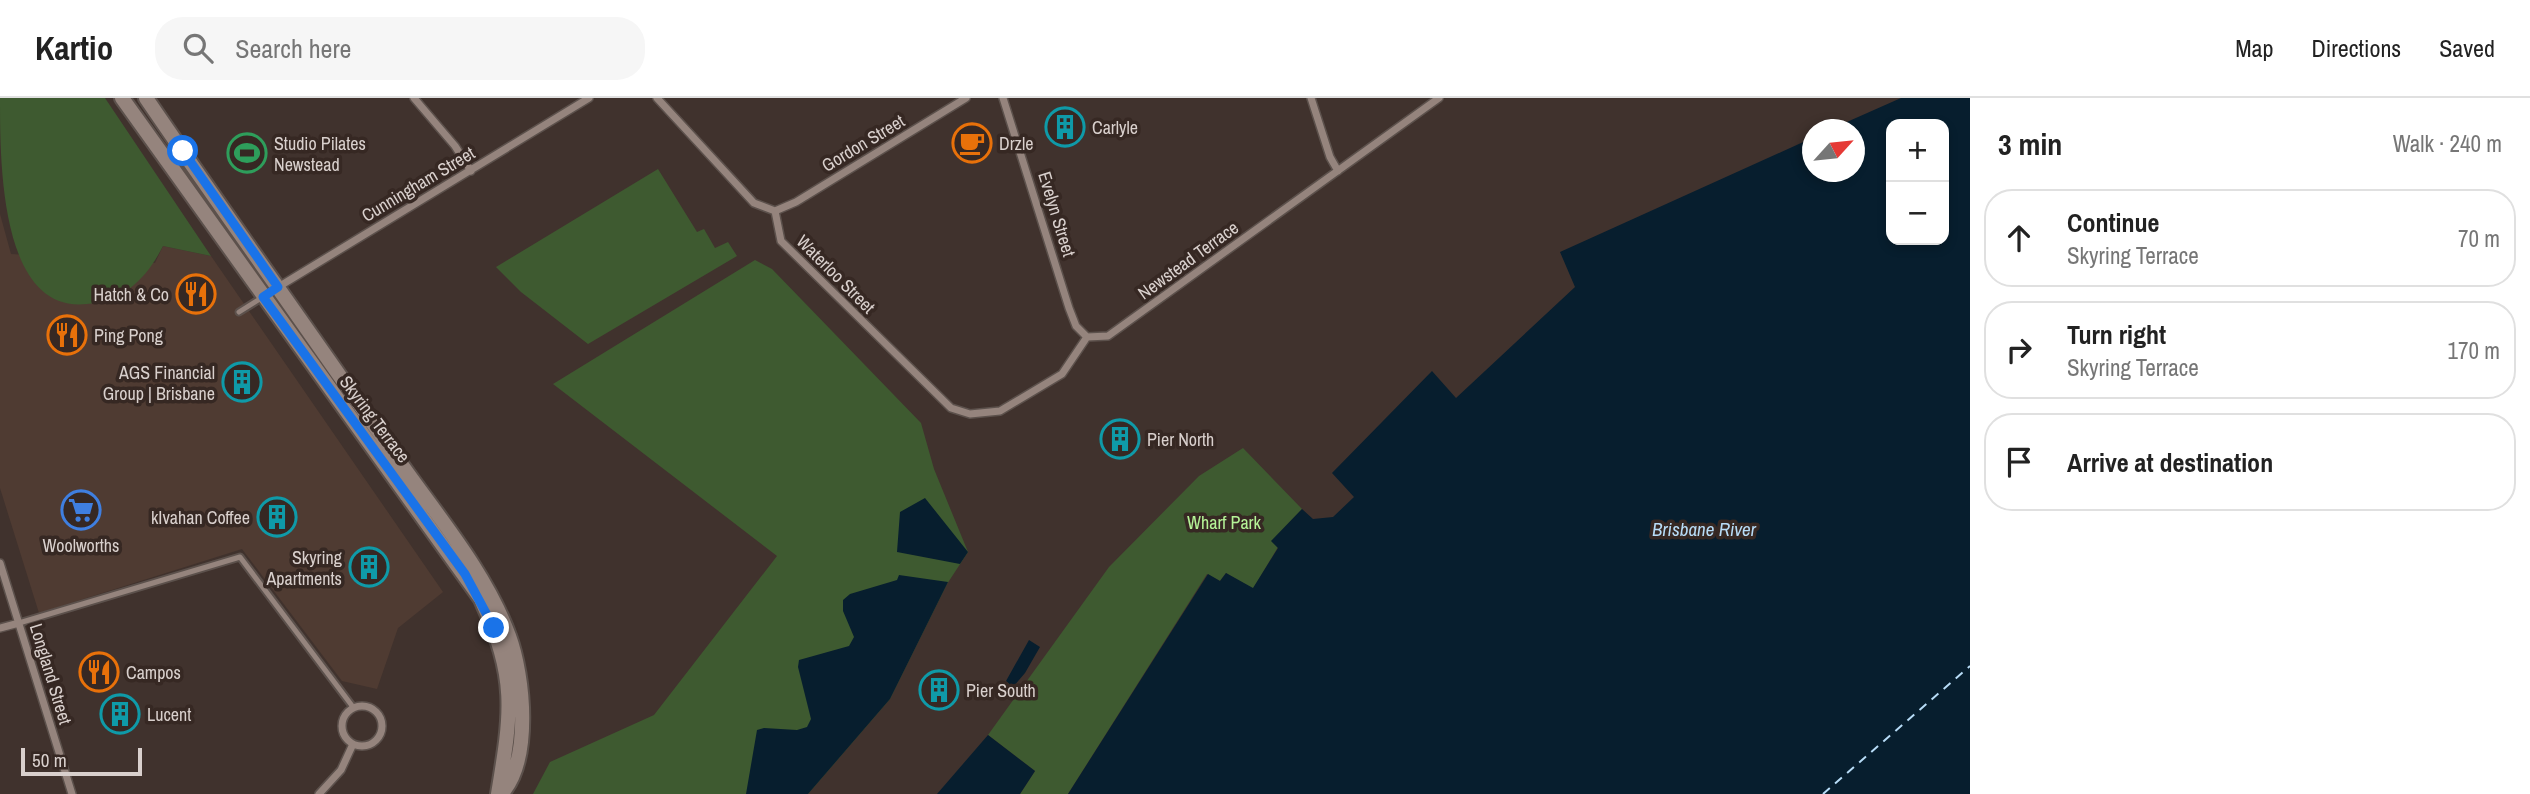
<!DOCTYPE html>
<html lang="en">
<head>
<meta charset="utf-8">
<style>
	:root { --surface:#fff; --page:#f6f6f6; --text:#222; --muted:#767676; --line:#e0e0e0 }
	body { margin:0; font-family:"Archivo Narrow",sans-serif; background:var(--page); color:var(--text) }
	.controls { position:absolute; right:21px; top:21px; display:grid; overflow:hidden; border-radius:14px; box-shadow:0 4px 10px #0003 }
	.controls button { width:63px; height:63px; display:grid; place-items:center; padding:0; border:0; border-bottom:2px solid var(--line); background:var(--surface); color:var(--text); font:35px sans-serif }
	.compass { position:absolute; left:1802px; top:21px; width:63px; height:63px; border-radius:50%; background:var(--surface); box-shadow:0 4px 10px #0003; rotate:63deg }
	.scale { position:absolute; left:21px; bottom:18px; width:121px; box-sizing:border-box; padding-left:7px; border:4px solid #d9d0cd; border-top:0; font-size:19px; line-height:24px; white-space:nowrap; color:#d9d0cd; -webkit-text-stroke:5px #362823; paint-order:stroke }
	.stop { position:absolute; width:21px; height:21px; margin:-16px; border:5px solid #1a73e8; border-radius:50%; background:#fff }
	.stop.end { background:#1a73e8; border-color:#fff; box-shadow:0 2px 7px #0008 }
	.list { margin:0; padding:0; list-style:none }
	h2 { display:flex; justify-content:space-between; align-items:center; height:91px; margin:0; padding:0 28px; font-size:30px }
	h2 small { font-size:23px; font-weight:400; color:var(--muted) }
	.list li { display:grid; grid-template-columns:46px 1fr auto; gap:21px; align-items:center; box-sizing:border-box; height:98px; margin:0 14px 14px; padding:0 14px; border:2px solid var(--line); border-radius:28px }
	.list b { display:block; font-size:26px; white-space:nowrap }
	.list p { margin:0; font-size:23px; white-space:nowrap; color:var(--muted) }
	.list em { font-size:23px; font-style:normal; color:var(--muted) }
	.icon { flex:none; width:38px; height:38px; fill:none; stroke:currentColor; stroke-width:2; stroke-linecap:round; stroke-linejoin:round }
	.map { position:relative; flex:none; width:1970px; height:696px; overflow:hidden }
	header { display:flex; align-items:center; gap:42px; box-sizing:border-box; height:98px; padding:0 35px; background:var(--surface); border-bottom:2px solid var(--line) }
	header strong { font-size:33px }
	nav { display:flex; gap:38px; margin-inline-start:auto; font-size:24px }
	.search { width:490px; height:63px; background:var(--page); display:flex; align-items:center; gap:18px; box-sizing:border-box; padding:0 24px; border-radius:28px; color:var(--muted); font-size:26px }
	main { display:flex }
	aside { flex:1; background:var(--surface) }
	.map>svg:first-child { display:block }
	.built { fill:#4f3b32 }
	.green { fill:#3e5a30 }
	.water { fill:#071e2e; fill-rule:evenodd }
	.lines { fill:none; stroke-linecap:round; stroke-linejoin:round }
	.ferry { stroke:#b7dcf7; stroke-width:2; stroke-dasharray:9 7; stroke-linecap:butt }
	.lane-casing { stroke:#5c514c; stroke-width:9 }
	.street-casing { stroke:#5c514c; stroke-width:10 }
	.secondary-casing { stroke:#5c514c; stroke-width:18 }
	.lane { stroke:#95847d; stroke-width:5 }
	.street { stroke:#95847d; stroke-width:7 }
	.secondary { stroke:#95847d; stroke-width:14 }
	.route { stroke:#1a73e8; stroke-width:9 }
	.labels { text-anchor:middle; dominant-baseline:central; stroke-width:7; stroke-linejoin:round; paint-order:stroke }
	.poi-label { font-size:18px; fill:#d9d0cd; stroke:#362823; text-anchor:start }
	.street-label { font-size:18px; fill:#d9d0cd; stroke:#362823 }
	.park-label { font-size:18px; fill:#b5f397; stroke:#362823 }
	.water-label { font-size:19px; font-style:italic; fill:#b7dcf7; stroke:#362823 }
</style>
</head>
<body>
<header>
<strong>Kartio</strong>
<div class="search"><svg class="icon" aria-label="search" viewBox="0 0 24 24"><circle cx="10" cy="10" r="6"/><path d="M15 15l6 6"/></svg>Search here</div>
<nav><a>Map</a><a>Directions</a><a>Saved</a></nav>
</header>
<main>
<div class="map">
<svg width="1970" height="696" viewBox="0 0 1970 696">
	<rect width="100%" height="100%" fill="#40322d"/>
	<path class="built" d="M0,116L11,156L155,165L163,148L211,158L443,494L398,530L377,591L342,583L242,451L39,515L0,390Z"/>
	<path class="green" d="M0,0H105L211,158L163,148C147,180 124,203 87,206C0,216 0,65 0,0Z
		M658,71L697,134L704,131L715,150L728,144L737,158L588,246L521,194L496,169Z
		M755,162L772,171L921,325L934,371L968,454L947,486L890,601L808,696H533L550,664L654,617L777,458L553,286Z
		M1243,350L1302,411L1272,443L1278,449L1253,491L1226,475L1220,483L1207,476L1068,696H1020L1035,673L988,637L1109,469L1199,378Z"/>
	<path class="water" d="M1901,0H1970V696H1068L1208,476L1220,483L1226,475L1253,490L1278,450L1271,443L1302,411L1313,421L1333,419L1354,399L1332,375L1432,273L1456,300L1575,189L1560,154L1812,40V74H1854V32L1831,31ZM1944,26V142H1891V26Z
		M925,400L968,454L960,466L897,454L900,414Z
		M899,477L948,484L890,601L808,696H746L757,632L764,630L797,632L807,629L811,621L798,569L799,562L849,548L854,539L843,513V502L850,496L897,482Z
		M1029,542L1040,549L1025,575L1013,589L1006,583Z
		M988,637L1035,673L1020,696H937Z"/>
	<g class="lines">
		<path class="ferry" d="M1823,696L1970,568"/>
		<g class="lane-casing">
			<path id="lane" d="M239,214L263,199
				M19,525L240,459L353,609"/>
		</g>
		<g class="street-casing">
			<path id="street" d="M414,0L455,48L471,73
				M657,0L754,105L775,113
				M1003,0L1069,210L1076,228L1087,239
				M1311,0L1330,59L1338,73
				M775,113L781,143L951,310L970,316L1000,313L1062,276L1087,239
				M775,113L796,104L966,0
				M275,191L589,0
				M1087,239L1108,238L1439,0
				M0,465L72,696
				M0,530L19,525
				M342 628a20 20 0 1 1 40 0a20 20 0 1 1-40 0Z
				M319,696L341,672L353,646"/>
		</g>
		<g class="secondary-casing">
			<path id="secondary" d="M122,0L481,501C517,581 512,612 498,696
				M146,0C227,119 312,237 394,356C434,414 485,472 509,538C524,579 532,663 501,696"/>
		</g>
		<use href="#lane" class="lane"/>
		<use href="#street" class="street"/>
		<use href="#secondary" class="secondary"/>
	</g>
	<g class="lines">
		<path class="route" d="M183,53L278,189L263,199L465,476L494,530"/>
	</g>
	<defs>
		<g id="building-ring" transform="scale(2.0125)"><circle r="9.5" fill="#362823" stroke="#0f9aa8" stroke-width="1.5"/><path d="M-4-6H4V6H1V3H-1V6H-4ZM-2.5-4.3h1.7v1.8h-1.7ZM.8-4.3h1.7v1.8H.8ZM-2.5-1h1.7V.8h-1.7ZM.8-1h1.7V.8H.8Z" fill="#0f9aa8"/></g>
		<g id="cafe-ring" transform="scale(2.0125)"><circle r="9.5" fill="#362823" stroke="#e8710a" stroke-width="1.5"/><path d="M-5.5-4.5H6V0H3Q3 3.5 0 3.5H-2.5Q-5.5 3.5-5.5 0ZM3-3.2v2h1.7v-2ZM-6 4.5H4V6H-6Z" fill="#e8710a"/></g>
		<g id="stadium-ring" transform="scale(2.0125)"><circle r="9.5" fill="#362823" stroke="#2e9e5b" stroke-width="1.5"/><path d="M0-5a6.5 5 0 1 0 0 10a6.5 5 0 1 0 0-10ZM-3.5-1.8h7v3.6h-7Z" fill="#2e9e5b"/></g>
		<g id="restaurant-ring" transform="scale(2.0125)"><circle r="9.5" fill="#362823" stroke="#e8710a" stroke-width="1.5"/><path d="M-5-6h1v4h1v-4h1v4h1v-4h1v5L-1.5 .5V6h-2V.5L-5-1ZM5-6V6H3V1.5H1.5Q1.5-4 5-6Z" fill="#e8710a"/></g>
		<g id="supermarket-ring" transform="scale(2.0125)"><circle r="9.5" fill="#362823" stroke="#3f7fe0" stroke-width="1.5"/><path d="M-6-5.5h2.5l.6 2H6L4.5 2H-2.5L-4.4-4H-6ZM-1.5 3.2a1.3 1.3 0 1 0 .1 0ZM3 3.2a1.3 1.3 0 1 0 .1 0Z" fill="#3f7fe0"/></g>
	</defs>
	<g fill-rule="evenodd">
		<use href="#building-ring" x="1065" y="29"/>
		<use href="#cafe-ring" x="972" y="45"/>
		<use href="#stadium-ring" x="247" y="55"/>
		<use href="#restaurant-ring" x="196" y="196"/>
		<use href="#restaurant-ring" x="67" y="237"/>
		<use href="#building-ring" x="242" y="284"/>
		<use href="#building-ring" x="1120" y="341"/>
		<use href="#supermarket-ring" x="81" y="412"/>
		<use href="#building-ring" x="277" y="419"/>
		<use href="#building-ring" x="369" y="469"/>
		<use href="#restaurant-ring" x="99" y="574"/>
		<use href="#building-ring" x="939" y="592"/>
		<use href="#building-ring" x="120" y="616"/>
	</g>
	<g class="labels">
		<g class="poi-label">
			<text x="1092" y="29">Carlyle</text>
			<text x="274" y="45">Studio Pilates<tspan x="274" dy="21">Newstead</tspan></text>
			<text x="999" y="45">Drzle</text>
			<text x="169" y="196" text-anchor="end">Hatch &amp; Co</text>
			<text x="94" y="237">Ping Pong</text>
			<text x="215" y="274" text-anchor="end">AGS Financial<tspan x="215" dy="21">Group | Brisbane</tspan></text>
			<text x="1147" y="341">Pier North</text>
			<text x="250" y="419" text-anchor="end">kIvahan Coffee</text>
			<text x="81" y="447" text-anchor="middle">Woolworths</text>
			<text x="342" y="459" text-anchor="end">Skyring<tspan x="342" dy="21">Apartments</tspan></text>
			<text x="126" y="574">Campos</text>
			<text x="966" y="592">Pier South</text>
			<text x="147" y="616">Lucent</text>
		</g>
		<g class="street-label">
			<text transform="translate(863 45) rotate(-31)">Gordon Street</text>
			<text transform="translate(418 86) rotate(-31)">Cunningham Street</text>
			<text transform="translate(1057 116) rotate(73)">Evelyn Street</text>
			<text transform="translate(1188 162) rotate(-36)">Newstead Terrace</text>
			<text transform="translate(836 176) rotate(45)">Waterloo Street</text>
			<text transform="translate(375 321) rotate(53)">Skyring Terrace</text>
			<text transform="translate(51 576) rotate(73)">Longland Street</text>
		</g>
		<g class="park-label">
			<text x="1224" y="424">Wharf Park</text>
		</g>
		<g class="water-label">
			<text x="1704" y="431">Brisbane River</text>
		</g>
	</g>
</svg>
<div class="controls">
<button>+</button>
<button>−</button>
</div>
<svg class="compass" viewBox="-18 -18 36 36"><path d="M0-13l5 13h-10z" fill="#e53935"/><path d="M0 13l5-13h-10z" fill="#767676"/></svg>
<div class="scale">50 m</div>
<div class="stop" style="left:183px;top:53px"></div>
<div class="stop end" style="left:494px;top:530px"></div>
</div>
<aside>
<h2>3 min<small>Walk · 240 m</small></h2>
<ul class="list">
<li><svg class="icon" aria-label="ahead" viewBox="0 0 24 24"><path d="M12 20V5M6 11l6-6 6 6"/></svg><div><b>Continue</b><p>Skyring Terrace</p></div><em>70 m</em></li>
<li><svg class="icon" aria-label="right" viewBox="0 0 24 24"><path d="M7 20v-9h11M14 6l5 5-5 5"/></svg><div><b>Turn right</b><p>Skyring Terrace</p></div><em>170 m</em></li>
<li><svg class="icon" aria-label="arrive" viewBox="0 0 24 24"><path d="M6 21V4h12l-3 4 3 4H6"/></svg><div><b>Arrive at destination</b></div></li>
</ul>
</aside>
</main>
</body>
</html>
